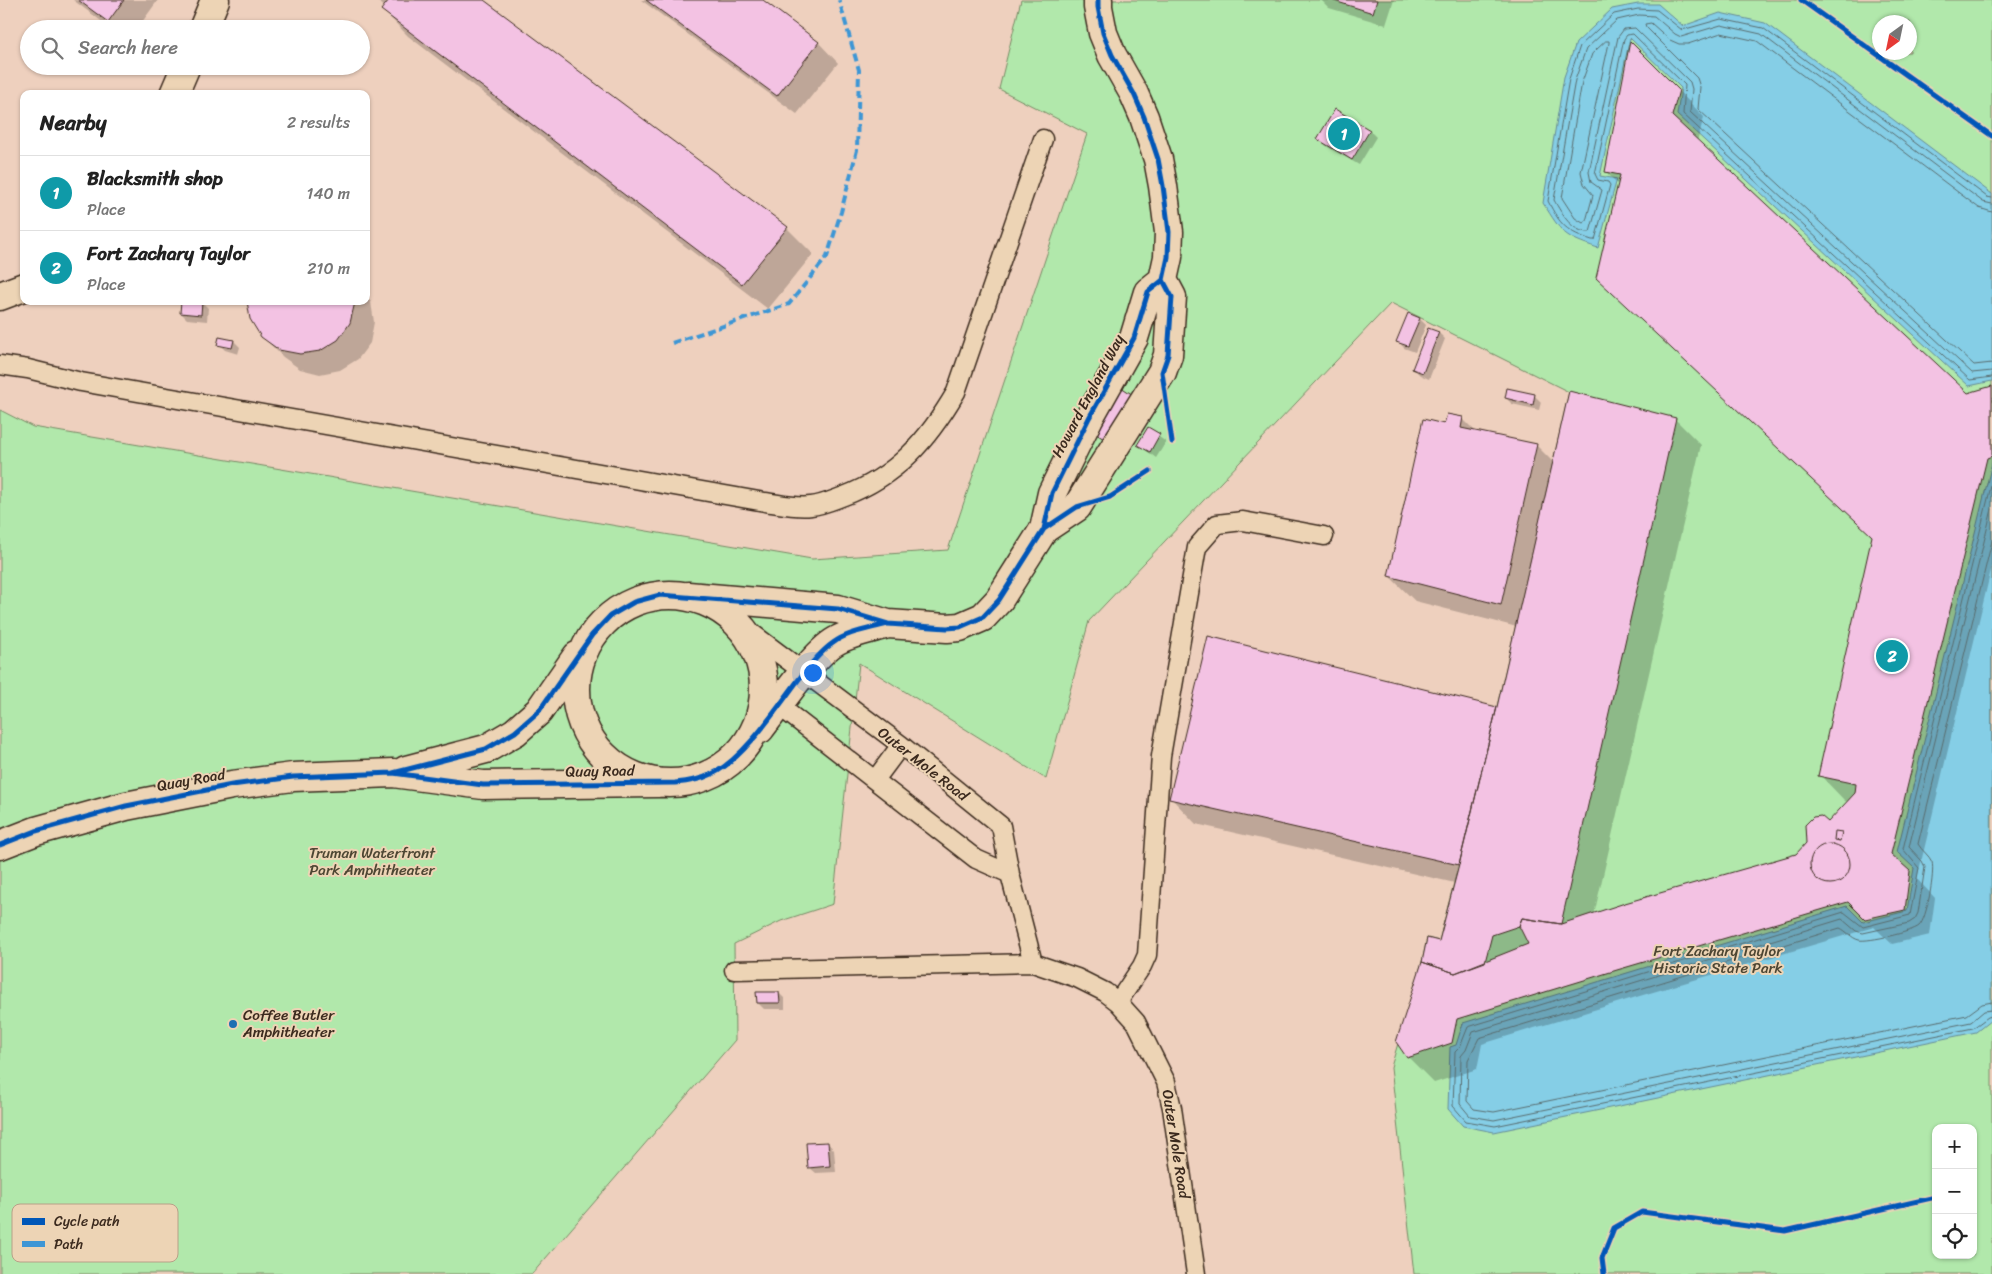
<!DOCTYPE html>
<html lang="en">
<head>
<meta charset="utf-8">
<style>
	:root { --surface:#fff; --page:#f2f2f2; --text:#222; --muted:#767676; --line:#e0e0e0; --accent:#0f766e }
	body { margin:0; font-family:Sriracha,sans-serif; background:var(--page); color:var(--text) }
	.controls { position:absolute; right:15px; bottom:15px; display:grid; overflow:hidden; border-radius:10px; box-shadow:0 1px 4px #0004 }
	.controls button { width:45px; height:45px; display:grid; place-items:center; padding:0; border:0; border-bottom:1px solid var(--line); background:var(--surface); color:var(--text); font:25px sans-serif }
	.compass { position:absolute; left:1872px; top:15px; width:45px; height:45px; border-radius:50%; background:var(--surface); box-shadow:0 1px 4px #0004; rotate:213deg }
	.you { position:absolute; left:812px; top:672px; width:18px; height:18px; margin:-12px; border:4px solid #fff; border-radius:50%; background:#1a73e8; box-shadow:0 0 0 8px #1a73e833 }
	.badge { display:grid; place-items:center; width:32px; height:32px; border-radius:50%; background:var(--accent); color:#fff; font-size:16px; font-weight:700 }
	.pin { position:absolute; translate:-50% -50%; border:2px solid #fff; box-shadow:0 1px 5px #0006 }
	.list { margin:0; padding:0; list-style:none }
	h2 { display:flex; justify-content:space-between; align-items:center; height:65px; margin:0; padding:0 20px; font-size:21px }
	h2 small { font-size:16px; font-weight:400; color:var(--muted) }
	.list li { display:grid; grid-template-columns:32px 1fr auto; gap:15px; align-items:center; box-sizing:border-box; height:75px; padding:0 20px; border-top:1px solid var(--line) }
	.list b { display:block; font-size:19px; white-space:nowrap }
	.list p { margin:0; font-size:16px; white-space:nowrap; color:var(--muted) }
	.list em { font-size:16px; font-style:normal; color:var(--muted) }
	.icon { flex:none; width:28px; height:28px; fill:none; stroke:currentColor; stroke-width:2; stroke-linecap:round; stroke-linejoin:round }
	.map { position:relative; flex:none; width:1992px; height:1274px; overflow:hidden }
	.search { position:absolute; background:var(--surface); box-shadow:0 1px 4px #0004; left:20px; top:20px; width:350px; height:55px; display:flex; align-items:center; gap:12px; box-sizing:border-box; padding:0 18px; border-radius:28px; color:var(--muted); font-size:19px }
	.panel { position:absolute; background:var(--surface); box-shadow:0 1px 4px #0004; left:20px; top:90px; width:350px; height:215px; border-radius:10px }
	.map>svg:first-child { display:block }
	.green { fill:#b1e8ab; stroke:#768964; fill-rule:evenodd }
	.water { fill:#85cee6; stroke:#678c96 }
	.shadow { fill:#0003 }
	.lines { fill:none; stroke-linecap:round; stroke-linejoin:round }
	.shore { stroke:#596c6e; stroke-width:1 }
	.building { fill:#f3c2e3; stroke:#3b2a1e }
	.service-casing { stroke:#3b2a1e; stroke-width:21 }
	.tertiary-casing { stroke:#3b2a1e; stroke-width:31 }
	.service { stroke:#edd4b5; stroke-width:18 }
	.tertiary { stroke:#edd4b5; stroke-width:28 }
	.quiet { stroke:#3e96d5; stroke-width:4; stroke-dasharray:8 4; stroke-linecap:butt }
	.cycleway-casing { stroke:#edd4b5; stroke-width:8 }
	.cycleway { stroke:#0057b8; stroke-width:5 }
	.poi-dot { fill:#1f6fb2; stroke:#edd4b5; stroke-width:2 }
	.labels { text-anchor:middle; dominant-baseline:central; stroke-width:4; stroke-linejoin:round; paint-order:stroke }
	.street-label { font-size:15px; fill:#3b2a1e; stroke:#edd4b5 }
	.park-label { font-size:15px; fill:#4d4633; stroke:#edd4b5 }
	.poi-label { font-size:15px; fill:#3b2a1e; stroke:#edd4b5; text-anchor:start }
	.key { fill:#edd4b5; stroke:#b8a188; stroke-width:1 }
	.key-label { font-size:14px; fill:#3b2a1e }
</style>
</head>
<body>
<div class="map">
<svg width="1992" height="1274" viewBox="0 0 1992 1274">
	<rect width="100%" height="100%" fill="#eed0be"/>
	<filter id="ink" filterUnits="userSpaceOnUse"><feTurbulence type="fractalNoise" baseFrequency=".02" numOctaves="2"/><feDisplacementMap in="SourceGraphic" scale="10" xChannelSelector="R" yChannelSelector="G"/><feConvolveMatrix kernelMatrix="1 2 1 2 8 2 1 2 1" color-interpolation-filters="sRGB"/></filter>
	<g filter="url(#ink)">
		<path class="green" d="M1021,0H1992V1274H1414L1391,1067L1422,962L1427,938L1439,941C1487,759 1527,575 1569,392L1391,303L1089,621L1046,779L859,663L833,904L781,921L734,944L735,1040L532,1274H0V410L33,427L812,559L948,550L1087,134L999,89ZM1880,22H1910V52H1880ZM1936,1128H1973V1255H1936Z"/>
		<path class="water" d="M1638,4H1658L1683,26L1720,13L1765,23L1992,194V381L1969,386L1677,115L1681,88L1630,38L1600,176L1617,179L1598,248C1562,236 1563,234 1543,203L1564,77L1576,43L1612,9Z
			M1992,463L1991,1020L1976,1032L1494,1132L1463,1126L1448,1109L1450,1047L1456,1045L1463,1023L1847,906L1863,922L1907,911L1914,868L1897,852Z"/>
		<path class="shadow" d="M73,0H158L137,29H112Z
			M376,0H482L787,228L813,254L768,309L408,36L383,10L385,7Z
			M641,0H761L819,43L838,63L797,114Z
			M1321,0H1394L1386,25L1329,8Z
			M1656,68L1704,117L1697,142L1968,394L1992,387V566L1917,879L1935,898L1930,935L1892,944L1874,927L1643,995L1482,1044L1477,1069L1434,1083L1408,1057L1455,883L1196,824L1171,798L1498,708L1517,627L1415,601L1389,576L1445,425L1462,418L1476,432L1536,445L1554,463L1675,419L1701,445L1594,915L1797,856L1848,802L1845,801L1820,775L1873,537L1597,278L1619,185L1606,172Z
			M1336,111L1370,131L1376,137L1359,165L1325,145L1319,138Z
			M366,295L371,302L374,322L370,343L358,359L340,370L320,374L300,369L283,357L262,336L248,301H366Z
			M201,301L208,308L207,321L187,319L181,313Z
			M1420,319L1426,325L1415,352L1404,348L1398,341Z
			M1429,329L1439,333L1445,339L1429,379L1420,375L1413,368Z
			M234,341L240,347L238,354L225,350L219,344Z
			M1508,390L1535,396L1541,402L1539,410L1512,404L1506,398Z
			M1148,429L1166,442L1156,458L1139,445Z
			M779,993L785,999V1009H764L758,1003Z
			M828,1143L834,1150L836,1172L816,1173L809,1167Z"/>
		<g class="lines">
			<path class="shore" d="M1606,41H1609V43L1581,172L1584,184L1593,195L1586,221L1583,223L1575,218L1562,198L1582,82L1592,54Z
				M1992,198L1987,197L1763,28L1721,19L1682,30L1657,10L1638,9L1614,14L1580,46L1569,79L1548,201C1560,225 1567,232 1592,240H1595L1610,185L1608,182L1598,180L1595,174L1624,39L1627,35L1633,34L1685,85L1683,114L1970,380L1992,377
				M1992,204L1983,202L1761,34L1721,25L1681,37L1675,34L1654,16L1639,15L1617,20L1586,49L1575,80L1554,200C1562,214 1572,233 1590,232L1602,190L1591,182L1589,172L1618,37L1624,29L1635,28L1690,82L1692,89L1690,112L1972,373L1992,371
				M1992,212L1979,208L1757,41L1721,33L1688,44H1679L1670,40L1651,23L1645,24L1646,27L1697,78L1700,87L1698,109L1974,365L1992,363
				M1992,482L1903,849L1919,868L1910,915L1863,927L1844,912L1468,1027L1460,1047L1455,1052L1453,1106L1466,1121L1495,1126L1973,1028L1988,1017L1992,1016
				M1992,509L1909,847L1922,861L1925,867L1918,913L1915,919L1909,923L1863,933L1856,931L1842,919L1473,1032L1466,1050L1461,1056L1460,1104L1470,1116L1494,1120L1971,1022L1984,1011L1992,1010
				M1992,541L1918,844C1922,851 1929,855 1932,862C1935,872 1927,919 1919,926C1912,932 1868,942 1859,940C1851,938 1847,931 1840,928L1479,1038L1468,1060L1467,1101L1474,1109L1494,1112L1967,1015L1982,1004L1992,1002"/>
		</g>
		<path class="building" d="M78,0H124L108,22Z
			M389,0H484L788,227L742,284L381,10Z
			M646,0H763L819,42L777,96Z
			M1331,0H1377L1373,13Z
			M1630,41L1679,90L1672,116L1968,393L1992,386V456L1987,458L1891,854L1910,871L1905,910L1865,919L1848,902L1617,970L1457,1019L1452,1043L1407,1058L1396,1042L1422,962L1455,973L1528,944L1519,926L1522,918L1561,924L1625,903L1796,854L1806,843L1805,825L1813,817L1821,816L1828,822L1855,793L1856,784L1818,776L1872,536L1596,278L1620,175L1605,172Z
			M1335,109L1370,130L1352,160L1317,139Z
			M181,301H202L201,315L180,313Z
			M247,301H355V302L350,323L338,340L320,351L300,354L279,350L261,337L250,319Z
			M1408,313L1420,318L1408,346L1396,342Z
			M1428,328L1439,332L1423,373L1412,369Z
			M219,337L234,340L232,348L217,345Z
			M1121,387L1136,397L1109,442L1093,432Z
			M1507,388L1535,394L1533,405L1505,398Z
			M1569,391L1676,418L1561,924L1522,918L1519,926L1492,935L1485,962L1455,973L1422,962L1427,938L1439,941L1459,865L1497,707Z
			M1447,414L1463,417L1461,428L1537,444L1501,605L1388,576L1423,419L1444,424Z
			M1148,427L1160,434L1150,452L1137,445Z
			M1208,636L1497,707L1459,865L1169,799Z
			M1835,831L1842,832L1840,841L1834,840Z
			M1810 864a20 20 0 1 1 40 0a20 20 0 1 1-40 0Z
			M756,992H779L780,1003H757Z
			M828,1142L830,1166L808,1168L806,1143Z"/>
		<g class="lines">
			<g class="service-casing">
				<path id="service" d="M0,365L28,369L81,382L765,502C780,504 796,508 811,506C822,505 833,500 844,496C897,476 928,440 956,392L1043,139
					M737,622L901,745L1001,826L1010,874L1033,963L1077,978L1105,992L1118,1002L1136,1022L1166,1082L1172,1108L1196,1274
					M778,705L976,859L1010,874
					M875,780L901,745
					M734,970L1033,963
					M1118,1002L1142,966L1147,955L1161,756L1197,547L1217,524L1243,521L1324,536"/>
			</g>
			<g class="tertiary-casing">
				<path id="tertiary" d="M203,29L215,0
					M174,94L186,66
					M0,296L24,287
					M1044,529L1077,507L1162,372L1168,355L1172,297L1163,280L1168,257L1169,232L1163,186L1158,159L1144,117L1134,94L1112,55L1103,33L1098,7V0
					M576 689a94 94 0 1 1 188 0a94 94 0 1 1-188 0Z
					M688,596L838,609L888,624L947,628L960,627L983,617L999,600L1044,529L1052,493L1089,418L1134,338L1148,292L1163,280
					M760,729C778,706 813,654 836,641C851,632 871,629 888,624
					M406,770L486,749L515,732L539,711L577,656
					M0,845L36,831L126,806L232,785L293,777L393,773L483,785L658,783"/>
			</g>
			<use href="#service" class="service"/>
			<use href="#tertiary" class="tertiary"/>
			<path class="quiet" d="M672,343L789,304L827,257L841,212L857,150L859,70L839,0"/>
			<g class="cycleway-casing">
				<path id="cycleway" d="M1098,0V7L1103,33L1112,55L1134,94L1144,117L1158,159L1163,186L1169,232L1168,257L1163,280L1172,297L1168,355L1162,372L1172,442
					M1801,0L1992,136
					M1044,529L1077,507L1110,497L1150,471
					M393,773L486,749L515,732L539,711L592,635L610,616L634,602L660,595L838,609L888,624L947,628L960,627L983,617L999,600L1044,529L1052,493L1089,418L1134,338L1148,292L1163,280
					M0,845L36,831L126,806L232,785L293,777L393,773L483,785L675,783C687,782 700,780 712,774C744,759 777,708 799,679C809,666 820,652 833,643C847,632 870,629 887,624
					M1604,1274L1602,1258L1614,1228L1642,1212L1785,1231L1936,1197"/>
			</g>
			<use href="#cycleway" class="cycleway"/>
		</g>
	</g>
	<circle class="poi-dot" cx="233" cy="1024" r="5"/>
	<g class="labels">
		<g class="street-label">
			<text transform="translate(1088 396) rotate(-62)">Howard England Way</text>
			<text transform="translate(923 764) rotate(38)">Outer Mole Road</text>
			<text transform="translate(600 771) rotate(-1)">Quay Road</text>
			<text transform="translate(191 780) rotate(-10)">Quay Road</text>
			<text transform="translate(1176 1144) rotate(81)">Outer Mole Road</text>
		</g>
		<g class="park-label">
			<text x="372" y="853">Truman Waterfront<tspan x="372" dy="17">Park Amphitheater</tspan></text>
			<text x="1718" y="951">Fort Zachary Taylor<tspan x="1718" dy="17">Historic State Park</tspan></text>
		</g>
		<g class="poi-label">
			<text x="243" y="1015">Coffee Butler<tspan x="243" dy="17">Amphitheater</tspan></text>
		</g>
	</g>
	<rect x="12" y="1204" width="166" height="58" rx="8" class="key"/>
	<rect x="22" y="1218" width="23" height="7" fill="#0057b8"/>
	<rect x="22" y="1241" width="23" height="6" fill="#3e96d5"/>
	<g class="key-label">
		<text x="54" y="1226">Cycle path</text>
		<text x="54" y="1249">Path</text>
	</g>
</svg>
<div class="controls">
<button>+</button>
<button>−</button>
<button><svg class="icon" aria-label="locate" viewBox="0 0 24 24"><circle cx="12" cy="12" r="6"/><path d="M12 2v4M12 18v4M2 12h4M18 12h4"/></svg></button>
</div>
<svg class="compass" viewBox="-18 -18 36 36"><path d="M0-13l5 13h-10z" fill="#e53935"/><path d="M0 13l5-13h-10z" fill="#767676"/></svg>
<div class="you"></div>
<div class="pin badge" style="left:1344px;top:134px;background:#0f9aa8">1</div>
<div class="pin badge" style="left:1892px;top:656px;background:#0f9aa8">2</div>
<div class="search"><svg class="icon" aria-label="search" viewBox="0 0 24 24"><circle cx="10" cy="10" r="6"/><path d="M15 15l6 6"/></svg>Search here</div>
<section class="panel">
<h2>Nearby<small>2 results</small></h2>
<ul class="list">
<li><span class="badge" style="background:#0f9aa8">1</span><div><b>Blacksmith shop</b><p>Place</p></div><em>140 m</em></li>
<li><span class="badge" style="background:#0f9aa8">2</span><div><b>Fort Zachary Taylor</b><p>Place</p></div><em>210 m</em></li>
</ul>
</section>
</div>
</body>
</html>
